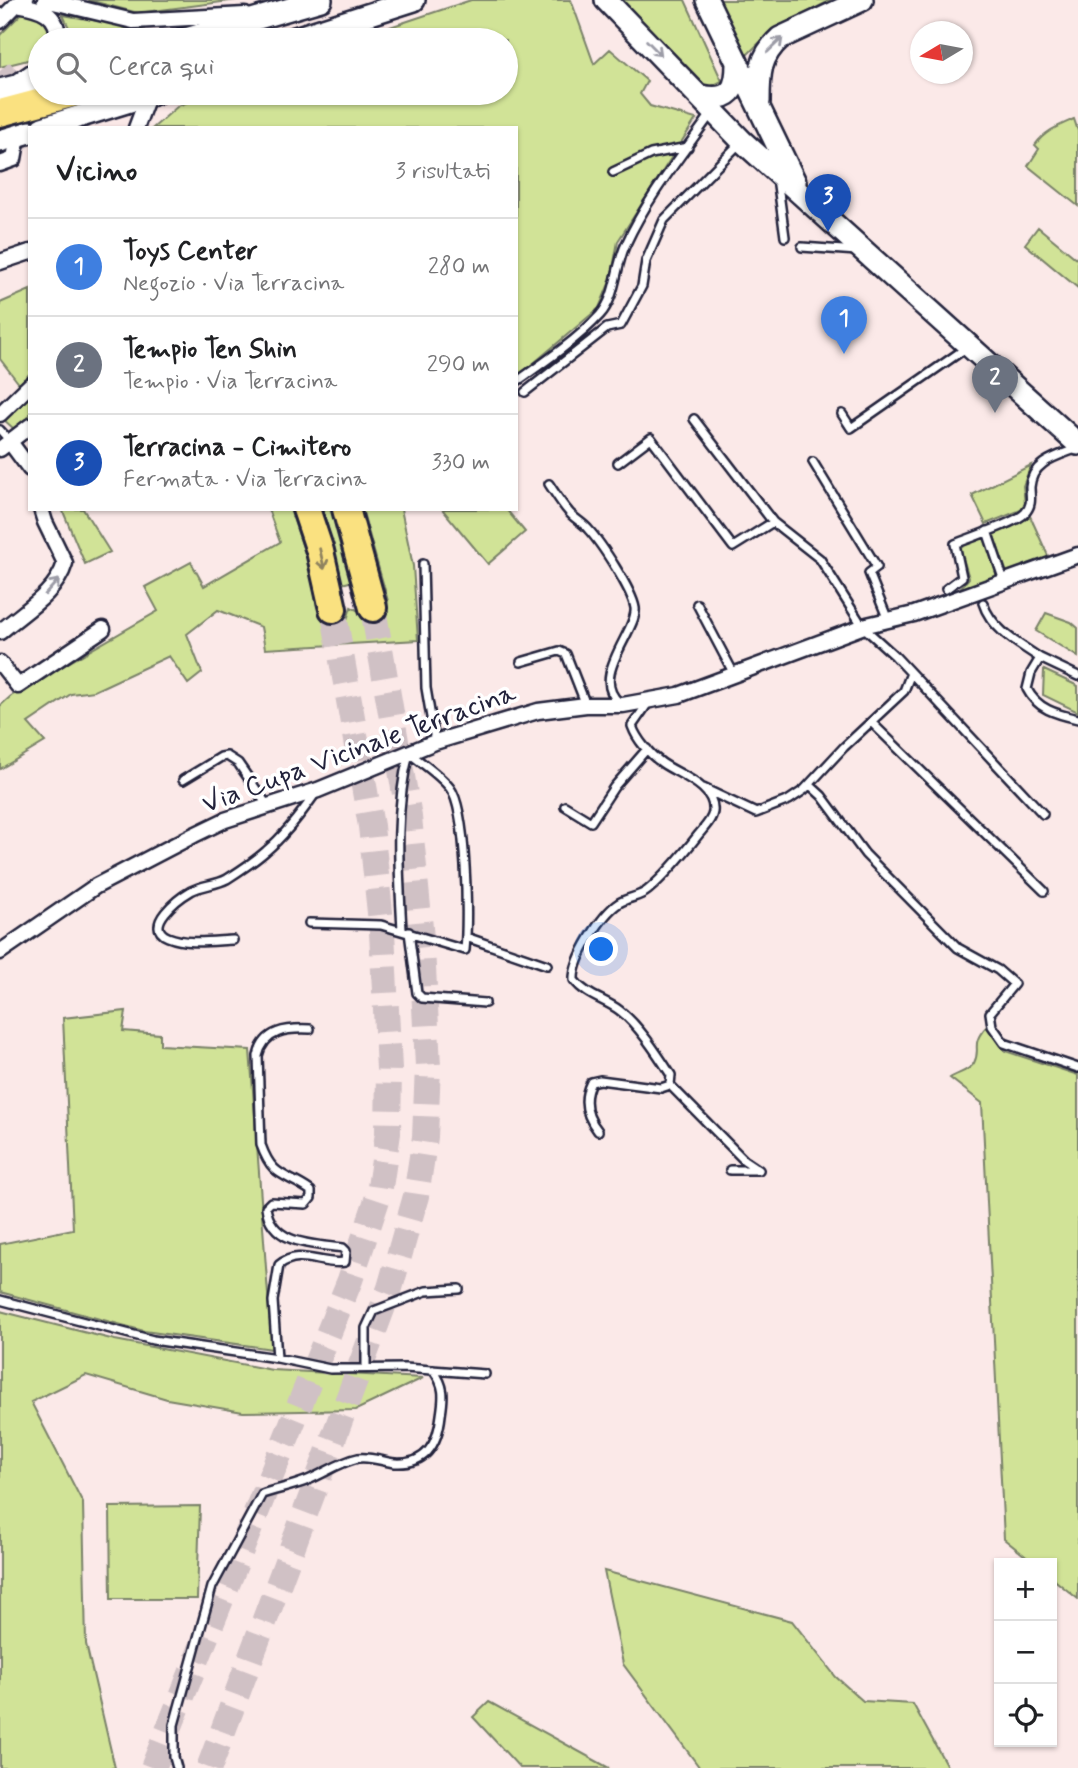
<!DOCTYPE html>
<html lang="it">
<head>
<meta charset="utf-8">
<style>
	:root { --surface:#fff; --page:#f2f2f2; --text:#202124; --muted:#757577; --line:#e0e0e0; --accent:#0f766e }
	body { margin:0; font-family:Mynerve,sans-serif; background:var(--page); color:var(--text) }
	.controls { position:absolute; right:21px; bottom:21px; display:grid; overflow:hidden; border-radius:0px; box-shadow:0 2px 5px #0004 }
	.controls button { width:63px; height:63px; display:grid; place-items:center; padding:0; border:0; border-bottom:2px solid var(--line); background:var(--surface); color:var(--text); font:35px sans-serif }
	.compass { position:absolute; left:910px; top:21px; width:63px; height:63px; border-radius:50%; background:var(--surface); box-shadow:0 2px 5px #0004; rotate:260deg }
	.you { position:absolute; left:602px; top:950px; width:24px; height:24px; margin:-18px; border:5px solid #fff; border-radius:50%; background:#1a73e8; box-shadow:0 0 0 10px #1a73e833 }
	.badge { display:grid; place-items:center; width:46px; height:46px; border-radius:50%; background:var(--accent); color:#fff; font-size:23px; font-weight:700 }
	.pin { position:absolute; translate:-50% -58px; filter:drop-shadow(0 2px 4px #0008) }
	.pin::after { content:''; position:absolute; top:37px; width:24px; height:21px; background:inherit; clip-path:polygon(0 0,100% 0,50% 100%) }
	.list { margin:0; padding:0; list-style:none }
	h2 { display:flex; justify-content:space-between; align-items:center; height:91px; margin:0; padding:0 28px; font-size:30px }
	h2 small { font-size:23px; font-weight:400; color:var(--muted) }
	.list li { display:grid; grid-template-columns:46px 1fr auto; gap:21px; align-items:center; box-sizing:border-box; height:98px; padding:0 28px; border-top:2px solid var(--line) }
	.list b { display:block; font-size:26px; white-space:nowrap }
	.list p { margin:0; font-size:23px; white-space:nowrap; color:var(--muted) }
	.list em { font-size:23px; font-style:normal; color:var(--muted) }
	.icon { flex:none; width:38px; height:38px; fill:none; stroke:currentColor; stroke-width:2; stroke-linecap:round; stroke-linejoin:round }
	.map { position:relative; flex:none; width:1078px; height:1768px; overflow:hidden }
	.search { position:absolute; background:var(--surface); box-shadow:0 2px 5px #0004; left:28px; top:28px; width:490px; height:77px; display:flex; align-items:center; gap:18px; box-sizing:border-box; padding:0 24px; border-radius:38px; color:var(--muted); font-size:26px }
	.panel { position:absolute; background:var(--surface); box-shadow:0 2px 5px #0004; left:28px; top:126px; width:490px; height:385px; border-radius:0px }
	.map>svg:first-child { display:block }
	.green { fill:#d1e397; stroke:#7a8269; stroke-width:2 }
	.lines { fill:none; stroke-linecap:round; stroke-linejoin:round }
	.highway-tunnel { stroke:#d0c1c5; stroke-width:26; stroke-dasharray:26 13; stroke-linecap:butt }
	.lane-casing { stroke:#22223b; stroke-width:12 }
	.street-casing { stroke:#22223b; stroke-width:19 }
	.secondary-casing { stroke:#22223b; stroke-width:26 }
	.highway-casing { stroke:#22223b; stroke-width:32 }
	.lane { stroke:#fff; stroke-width:7 }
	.street { stroke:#fff; stroke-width:14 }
	.secondary { stroke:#fff; stroke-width:21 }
	.highway { stroke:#fae180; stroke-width:26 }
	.oneway { stroke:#9c9ca7 }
	.oneway2 { stroke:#8e825e }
	.labels { text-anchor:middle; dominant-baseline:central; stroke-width:7; stroke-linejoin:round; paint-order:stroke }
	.street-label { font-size:28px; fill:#22223b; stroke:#fff }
</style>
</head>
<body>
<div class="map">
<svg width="1078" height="1768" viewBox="0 0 1078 1768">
	<rect width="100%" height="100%" fill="#fbe9e8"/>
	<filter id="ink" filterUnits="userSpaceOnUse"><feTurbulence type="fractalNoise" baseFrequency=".0143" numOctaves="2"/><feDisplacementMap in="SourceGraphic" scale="14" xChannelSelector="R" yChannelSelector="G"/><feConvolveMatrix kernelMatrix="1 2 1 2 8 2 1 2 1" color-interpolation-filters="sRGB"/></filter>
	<g filter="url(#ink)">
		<path class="green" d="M88,0H237L138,13Z
			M471,0H571L594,64L610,49L647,81L640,94L650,106L696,119L618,241L611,279L599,308L516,378V128H153L178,106L210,93H506V40H351Z
			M621,0H685L722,81L708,88Z
			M718,0H831L769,33L744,58Z
			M24,11C41,16 51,22 53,40H40V57L0,67V35Z
			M63,15L146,29L103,40H68L71,32Z
			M1074,119L1078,131V206L1028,166L1039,149L1035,145C1045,131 1058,126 1074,119Z
			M1038,227L1078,260V288L1025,244Z
			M30,290V373L20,385L0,359V303Z
			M30,393V416L15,430L2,418Z
			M1031,465L1023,486L1025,504L1021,510L986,524L972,495Z
			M62,509H83L110,552L85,564Z
			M268,509H290L311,571L317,607L328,622L337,627L347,620L351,607L375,619L384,618L388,601L362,509H401L413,566L418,640L265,649L261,627L218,610L187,634L202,673L188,684L169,656L94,691L71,694L28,723L45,742L0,769V706L11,696L158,611L145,587L191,562L204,586L280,542Z
			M323,509H332L353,581L342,584Z
			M442,509H506L525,532L488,564Z
			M1030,516L1049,558L1007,573L993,533Z
			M984,537L998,578L956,593L969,578L959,545Z
			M1046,613L1071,622L1078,628V657L1036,631Z
			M1044,670L1078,686V712L1043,695Z
			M126,1011L123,1031L160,1034V1045L250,1050L272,1349L144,1331L0,1292V1244L73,1229L63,1018Z
			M987,1026L1005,1051L1078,1075V1599L1052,1578V1563H1034L1004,1539L982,1103L950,1078C957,1073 970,1071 974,1063C982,1048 969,1045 987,1026Z
			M0,1311L115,1340L272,1370L423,1378L356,1410L243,1412L167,1399L86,1375L31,1402L83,1503L86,1644L115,1768H0Z
			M200,1506L197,1599H111L110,1507Z
			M604,1571L792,1621L836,1677L863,1701L913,1704L948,1768H700L623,1664Z
			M489,1702L609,1768H520L473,1717Z"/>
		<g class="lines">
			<path class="highway-tunnel" d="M0,71L30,103
				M0,113L30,145
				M153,1768L350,1280L379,1194L388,1133L389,1069L382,932L371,826L333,609
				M209,1768L390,1288L416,1196L425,1137L428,1066L422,948L409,817L373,608"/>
			<g class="lane-casing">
				<path id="lane" d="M613,172L651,154L688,147
					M777,178L785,237
					M802,247L857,251
					M516,382C543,363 578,339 600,315C617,296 615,266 626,244C647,198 681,156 711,114
					M525,392L607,328L621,325L642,286L646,261L664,220L741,142
					M842,414L851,428L966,348
					M694,419L773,522
					M0,430L10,441
					M813,462L877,567L869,573L888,620
					M618,463L651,438L733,547L773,522L820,559L863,627L895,656L1043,814
					M549,484C555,493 561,503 568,511C573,518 582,522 588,529C601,543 632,590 635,608C638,630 589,677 619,702
					M987,531L1004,581
					M423,564L426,688L435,741
					M946,589L962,577L955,544C969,538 1018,522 1025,513C1033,504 1030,497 1030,487C1032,461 1058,456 1078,448
					M983,603C991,629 1019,644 1040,658
					M697,604L734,674
					M521,662L559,651L566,654L586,705
					M1078,676L1040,658L1031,673L1027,689C1037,709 1056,714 1078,719
					M871,722L1044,891
					M183,780L221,757L227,756L238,763L267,805
					M810,785L822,796L865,854L958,948L998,970L1014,984L990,1013L992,1026L1004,1043L1078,1068
					M703,788L756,813L789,800L804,790L844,747L904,691L911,673
					M565,806L591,822L614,787L647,749
					M309,923L381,925L465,950C468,920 467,810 450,788C440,775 423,764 409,753C394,811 399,871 402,930
					M409,932L417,993L422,998L485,1003
					M466,937L547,965
					M233,940C212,941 188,945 168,937C142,926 179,898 191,891C202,885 216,885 227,879C238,872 256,860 266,851C285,835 301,814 315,794
					M670,1085L744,1160L759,1170H730
					M598,1131C586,1116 582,1100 591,1082L600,1080L661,1088L670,1085L671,1075C658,1055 638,1024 619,1010C604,999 586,996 574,980C573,959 602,914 619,903C629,897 640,897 648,890C667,874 684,853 699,834C704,828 712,820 713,812C716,786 679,775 662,763C649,754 637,740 632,726L648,703
					M0,1300L153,1340L277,1358L330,1369L405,1368L485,1374
					M277,1358L273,1301L279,1265C300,1248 321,1266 345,1262L346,1251L343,1248C313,1244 271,1245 266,1207L271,1202L306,1204L311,1198V1191C286,1173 273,1179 261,1145L258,1056C264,1030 287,1028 310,1029
					M366,1368V1328L374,1311L426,1291L459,1289
					M177,1768L174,1757V1725L212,1587L262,1494C277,1489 294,1486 308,1480C325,1473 340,1462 358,1458C371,1456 383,1462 395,1463C427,1465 438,1443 441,1415C444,1396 445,1386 433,1370"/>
			</g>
			<g class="street-casing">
				<path id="street" d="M45,0L133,21L245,15
					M17,4C40,8 59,13 58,40
					M0,21L17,4L26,1
					M18,81L40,66
					M136,128L148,96
					M0,164L14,159L18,136
					M0,262L30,252
					M0,414L30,385
					M10,442L30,469
					M0,449L30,426
					M0,632C24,611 56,594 65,563L45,522L41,509
					M0,663L18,686L103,629
					M0,952L96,886L194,835L225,820L318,790L435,742L538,711L586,705H623L679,695L867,625L914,614L1078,555"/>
			</g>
			<g class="secondary-casing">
				<path id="secondary" d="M606,0L742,141L1078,444
					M707,0L795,182
					M182,40L321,0
					M289,40L414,0
					M0,90L40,80
					M701,96C730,102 737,90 737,63
					M759,102C759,75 759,57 780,38L862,0
					M42,128L156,93
					M0,141L30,132"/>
			</g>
			<g class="highway-casing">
				<path id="highway" d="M0,113L75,93
					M306,509L320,551L333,609
					M346,509L373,608"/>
			</g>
			<use href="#lane" class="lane"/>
			<use href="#street" class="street"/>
			<use href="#secondary" class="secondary"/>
			<use href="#highway" class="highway"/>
		</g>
		<defs><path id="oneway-shaft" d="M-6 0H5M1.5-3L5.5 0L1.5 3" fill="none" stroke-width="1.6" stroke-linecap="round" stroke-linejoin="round" transform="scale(1.75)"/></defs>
		<g class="oneway">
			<use href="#oneway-shaft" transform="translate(775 45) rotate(-44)"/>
			<use href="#oneway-shaft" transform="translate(654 48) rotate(45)"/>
			<use href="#oneway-shaft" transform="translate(52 587) rotate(-48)"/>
		</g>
		<use class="oneway2" href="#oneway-shaft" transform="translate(322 559) rotate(77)"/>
	</g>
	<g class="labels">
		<g class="street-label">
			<text transform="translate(359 749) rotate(-20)">Via Cupa Vicinale Terracina</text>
		</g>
	</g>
</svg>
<div class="controls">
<button>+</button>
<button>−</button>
<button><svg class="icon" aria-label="locate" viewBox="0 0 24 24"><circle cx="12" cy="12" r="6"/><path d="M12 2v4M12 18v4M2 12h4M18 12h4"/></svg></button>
</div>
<svg class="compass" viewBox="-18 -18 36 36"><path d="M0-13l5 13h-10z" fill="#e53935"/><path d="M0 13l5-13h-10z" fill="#757577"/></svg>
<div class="you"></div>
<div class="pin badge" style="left:844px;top:354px;background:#3f7fe0">1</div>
<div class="pin badge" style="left:995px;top:413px;background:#6b7280">2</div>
<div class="pin badge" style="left:828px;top:232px;background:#1a4fb4">3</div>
<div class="search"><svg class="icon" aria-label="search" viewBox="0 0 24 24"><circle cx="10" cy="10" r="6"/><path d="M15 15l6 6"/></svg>Cerca qui</div>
<section class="panel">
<h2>Vicino<small>3 risultati</small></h2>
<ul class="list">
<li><span class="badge" style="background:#3f7fe0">1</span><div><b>Toys Center</b><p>Negozio · Via Terracina</p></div><em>280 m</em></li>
<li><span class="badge" style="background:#6b7280">2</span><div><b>Tempio Ten Shin</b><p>Tempio · Via Terracina</p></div><em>290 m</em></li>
<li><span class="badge" style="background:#1a4fb4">3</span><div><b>Terracina - Cimitero</b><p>Fermata · Via Terracina</p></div><em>330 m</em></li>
</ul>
</section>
</div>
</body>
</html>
